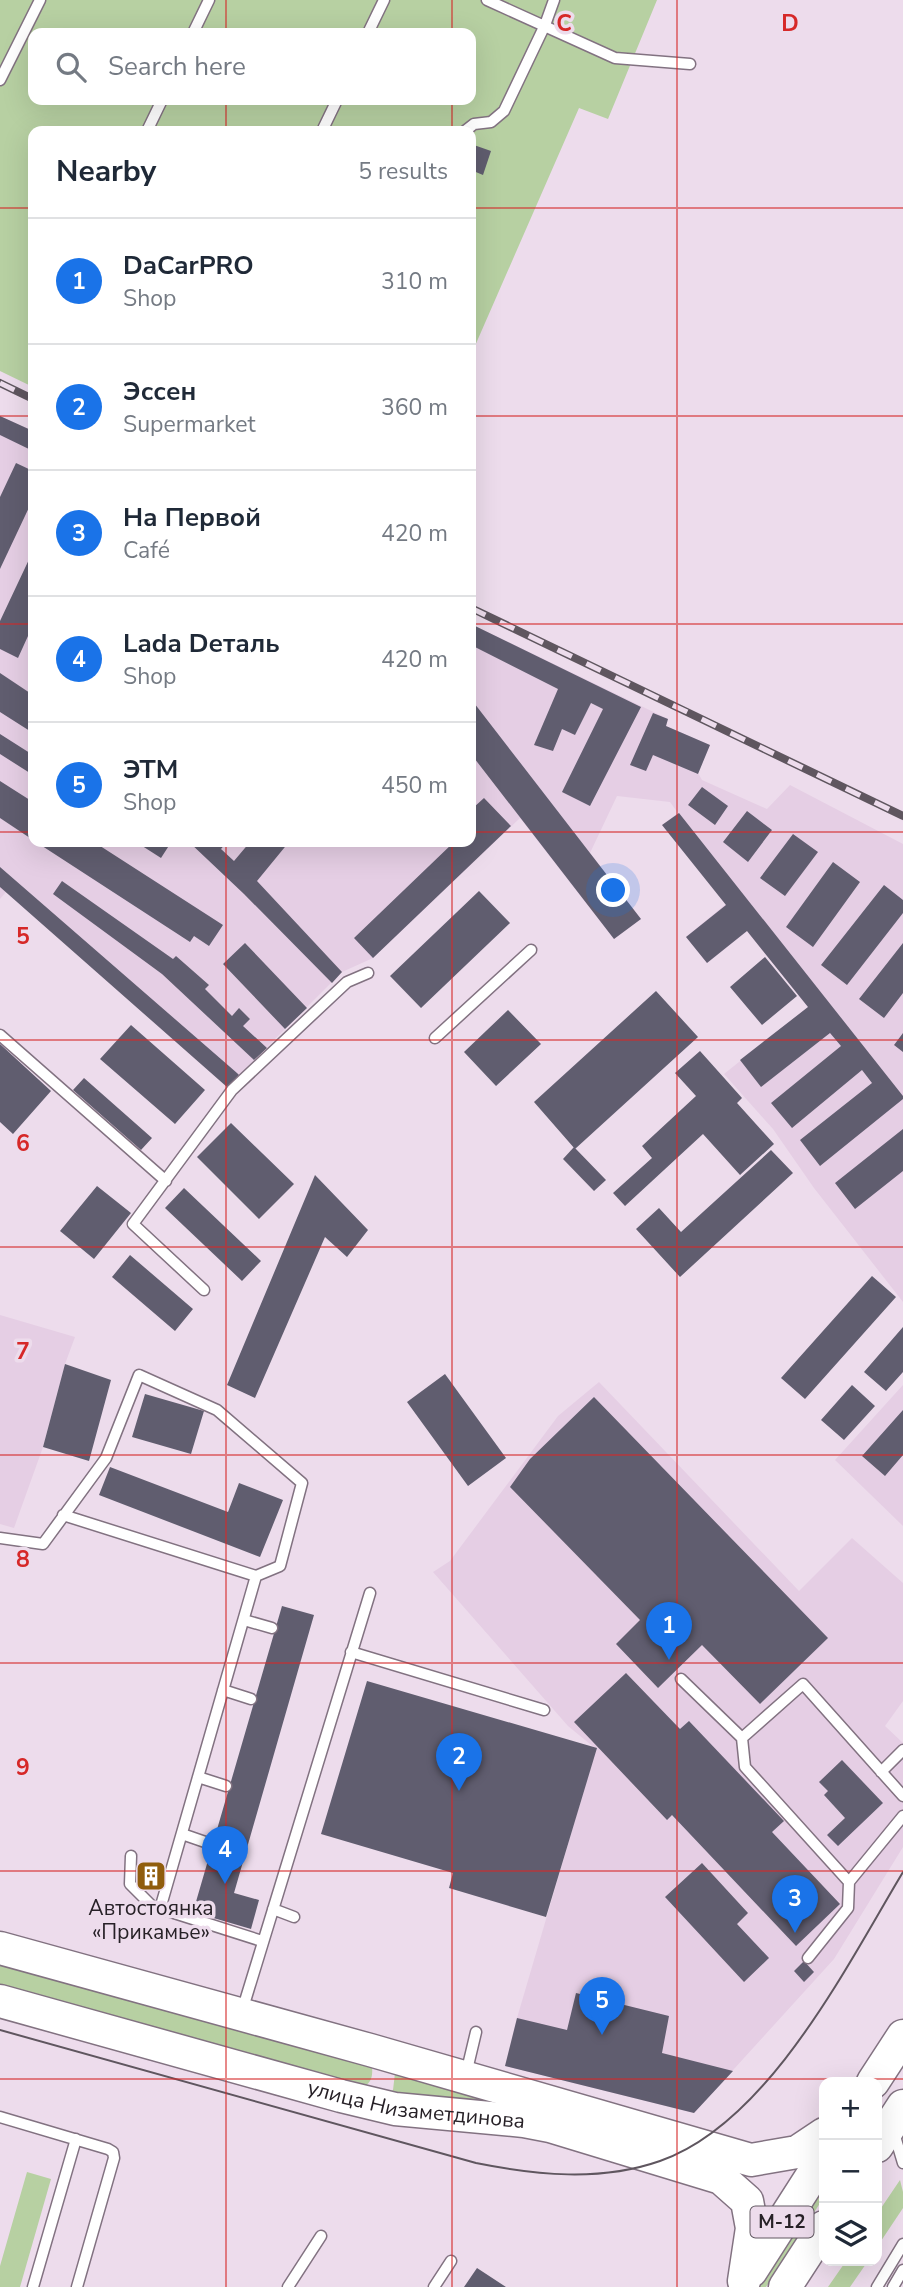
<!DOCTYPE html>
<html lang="en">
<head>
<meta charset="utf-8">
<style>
	:root { --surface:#fff; --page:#f6f6f7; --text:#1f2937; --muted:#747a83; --line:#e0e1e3; --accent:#1a73e8 }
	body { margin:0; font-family:"Nunito Sans",sans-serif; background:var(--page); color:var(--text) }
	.controls { position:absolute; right:21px; bottom:21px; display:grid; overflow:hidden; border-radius:14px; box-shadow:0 7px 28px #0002 }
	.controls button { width:63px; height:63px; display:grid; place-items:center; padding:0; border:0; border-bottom:2px solid var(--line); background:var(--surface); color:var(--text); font:35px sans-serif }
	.you { position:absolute; left:614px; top:891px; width:24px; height:24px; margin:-18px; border:5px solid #fff; border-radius:50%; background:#1a73e8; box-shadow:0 0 0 10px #1a73e833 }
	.badge { display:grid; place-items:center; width:46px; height:46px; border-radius:50%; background:var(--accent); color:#fff; font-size:23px; font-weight:700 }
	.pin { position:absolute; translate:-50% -58px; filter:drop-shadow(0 2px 4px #0008) }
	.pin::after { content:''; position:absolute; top:37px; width:24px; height:21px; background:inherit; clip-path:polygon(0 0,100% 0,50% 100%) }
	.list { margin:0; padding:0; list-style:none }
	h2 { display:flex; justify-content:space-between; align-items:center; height:91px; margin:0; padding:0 28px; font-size:30px }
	h2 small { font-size:23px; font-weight:400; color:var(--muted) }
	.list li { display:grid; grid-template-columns:46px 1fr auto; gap:21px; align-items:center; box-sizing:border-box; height:126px; padding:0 28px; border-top:2px solid var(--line) }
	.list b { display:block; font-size:26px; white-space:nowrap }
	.list p { margin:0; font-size:23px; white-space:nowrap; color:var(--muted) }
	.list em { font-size:23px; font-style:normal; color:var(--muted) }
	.icon { flex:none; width:38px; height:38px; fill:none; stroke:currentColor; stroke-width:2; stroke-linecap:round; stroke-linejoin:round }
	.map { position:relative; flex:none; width:903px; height:2287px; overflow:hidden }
	.search { position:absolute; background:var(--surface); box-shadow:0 7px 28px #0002; left:28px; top:28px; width:448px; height:77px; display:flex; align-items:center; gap:18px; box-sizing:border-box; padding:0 24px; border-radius:14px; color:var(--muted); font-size:26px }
	.panel { position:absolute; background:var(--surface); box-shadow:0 7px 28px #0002; left:28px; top:126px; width:448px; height:721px; border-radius:14px }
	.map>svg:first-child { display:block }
	.built { fill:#e5cee4 }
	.green { fill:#b7d0a2; fill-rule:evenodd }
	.building { fill:#605d6f }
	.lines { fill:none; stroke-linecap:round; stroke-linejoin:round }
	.service-casing { stroke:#827281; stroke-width:13 }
	.primary-casing { stroke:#827281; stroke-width:35 }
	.service { stroke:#fff; stroke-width:10 }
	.primary { stroke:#fff; stroke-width:32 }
	.tram { stroke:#5f565f; stroke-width:2 }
	.rail-casing { stroke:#5f565f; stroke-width:8 }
	.rail { stroke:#eddcec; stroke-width:5; stroke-dasharray:16; stroke-linecap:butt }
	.grid { fill:none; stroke:#d62828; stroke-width:2; stroke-opacity:0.55 }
	.labels { text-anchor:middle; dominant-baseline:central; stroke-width:7; stroke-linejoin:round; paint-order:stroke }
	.shield { fill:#eddcec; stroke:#625962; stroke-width:2 }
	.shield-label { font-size:19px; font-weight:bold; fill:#272127 }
	.poi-label { font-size:21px; fill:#272127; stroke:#eddcec }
	.street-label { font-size:21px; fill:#272127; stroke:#eddcec }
	.grid-label { font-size:23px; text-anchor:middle; font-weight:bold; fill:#d62828; stroke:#eddcec; stroke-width:7; stroke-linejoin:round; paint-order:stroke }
</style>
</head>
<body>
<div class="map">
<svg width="903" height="2287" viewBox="0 0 903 2287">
	<rect width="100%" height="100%" fill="#eddcec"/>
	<path class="built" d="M0,416L33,431V842H471V624L668,719L666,726L710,745L698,773L702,780L767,809L790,785L903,844V1302L814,1188L773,1129L724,1074L808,1007L747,931L707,963L686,937L726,904L662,825L678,813L670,802L617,796L590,853L641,919L614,939L520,818L373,958L342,972L227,1087L6,892L0,899Z
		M0,1315L75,1337L65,1364L43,1447L14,1528L0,1524Z
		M599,1382L799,1591L852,1538L903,1583V1701L885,1726L903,1743V1847L834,1959L694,2113L505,2066L517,2018L596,1749L568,1726L433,1572L450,1561L558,1416Z
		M903,1385V1526L835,1460Z"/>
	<path class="green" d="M0,0H657L608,119L579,108L471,355V131H33V387L0,371ZM33,33H471V100H33Z
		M0,1957L372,2066C373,2078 371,2084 360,2089L0,1989Z
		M395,2073L676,2148L386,2096L393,2090Z
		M27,2172L51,2179L20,2287H0V2266Z
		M824,2180V2197L766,2287H755Z
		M900,2180L903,2192V2208L877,2247V2214Z
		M846,2261H868L850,2287H828Z"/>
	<path class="building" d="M471,144L491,151L483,175L471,170Z
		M0,416L33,431V451L0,435Z
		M16,463L33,471V499L0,569V497Z
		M33,551V625L18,658L0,649V621Z
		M471,624L641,707L590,806L562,792L603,709L591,703L575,735L562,729L553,751L534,745L558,689L471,645Z
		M0,673L33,695V733L0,712Z
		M471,699L641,919L614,939L471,754Z
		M653,713L668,719L666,726L710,745L698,774L653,755L646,771L630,765Z
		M0,734L33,755V775L0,754Z
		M0,781L33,802V840L0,818Z
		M702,787L728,806L715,825L688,805Z
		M484,798L511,826L373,958L354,938L454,842H471V814L475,810L473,808Z
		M747,811L772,830L748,862L723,842Z
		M679,813L903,1096V1099L820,1166L800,1140L872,1083L862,1070L792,1128L771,1103L841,1046L830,1033L761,1087L740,1060L808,1007L747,931L707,963L686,937L726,905L662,825Z
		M793,834L818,852L785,896L760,878Z
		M36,842H94L223,925L209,946L194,936L190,942Z
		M136,842H167L170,844L161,858Z
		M189,842H227L221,849L234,861L250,842H289L257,881L342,972L332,983L244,894Z
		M833,862L860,882L813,947L786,927Z
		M0,867L237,1073L239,1075L227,1087L0,887Z
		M62,881L173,959L176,956L209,985L205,989L232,1016L239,1008L250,1019L243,1026L267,1048L254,1060L162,974L53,894Z
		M884,885L903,900V913L847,985L821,965Z
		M479,891L510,923L421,1008L390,976Z
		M245,943L307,1008L285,1029L223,964Z
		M903,943V993L884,1018L859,999Z
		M765,957L797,996L762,1025L730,987Z
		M656,991L698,1037L575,1149L534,1102Z
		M508,1010L541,1044L496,1086L464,1052Z
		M131,1025L205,1090L175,1124L100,1059Z
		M903,1033V1052L894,1045Z
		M0,1044L51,1091L13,1134L0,1122Z
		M700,1051L742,1098L737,1103L774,1144L740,1175L703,1134L625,1206L613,1193L652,1158L642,1146L696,1096L675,1073Z
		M84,1078L152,1138L141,1150L73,1090Z
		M231,1123L294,1184L259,1219L197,1157Z
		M903,1129V1171L855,1209L835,1183Z
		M574,1147L606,1180L594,1191L563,1159Z
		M771,1150L793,1173L680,1277L636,1229L659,1208L681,1232Z
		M315,1175L368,1230L347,1257L325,1237L255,1398L227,1385Z
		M97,1186L131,1213L94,1259L60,1231Z
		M184,1188L261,1261L242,1281L165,1208Z
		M130,1255L193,1309L175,1331L112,1277Z
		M872,1276L896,1297L805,1399L781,1378Z
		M903,1327V1372L886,1391L864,1372Z
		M65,1364L111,1380L89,1461L43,1447Z
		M445,1374L506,1458L468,1486L407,1402Z
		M852,1385L875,1406L844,1440L821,1420Z
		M145,1394L204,1411L191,1454L132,1437Z
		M594,1397L828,1638L760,1704L702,1645L658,1688L616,1644L640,1620L510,1487L530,1459Z
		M903,1410V1455L885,1476L862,1456Z
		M110,1467L228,1512L239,1483L283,1500L260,1557L99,1495Z
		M282,1606L314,1615L234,1893L259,1900L251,1929L193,1912Z
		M626,1673L680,1729L689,1721L784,1821L772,1832L840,1904L796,1946L672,1815L667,1820L574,1722Z
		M367,1681L597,1748L546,1917L449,1888L453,1873L321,1834Z
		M842,1760L883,1803L838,1846L827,1835L845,1818L824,1795L828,1791L819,1782Z
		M702,1863L748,1913L737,1924L769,1958L744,1982L665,1897Z
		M143,1870L163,1874L156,1881L145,1883L140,1880Z
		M804,1961L814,1972L804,1982L794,1971Z
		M576,1993L669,2016L662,2053L733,2071L694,2113L505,2066L517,2018L567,2030Z
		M477,2268L506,2287H464Z"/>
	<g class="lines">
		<g class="service-casing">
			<path id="service" d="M487,0L615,58L690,64
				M193,33L209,0
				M368,33L384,0
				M0,80L40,0
				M147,131L162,100
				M322,131L337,100
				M465,131L474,124L491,122L504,111L545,25L554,0
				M0,1035L166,1181
				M435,1038L531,950
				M204,1290L133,1224L232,1090L347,982L368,973
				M63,1515L256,1576L160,1909
				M0,1538L43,1544L106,1458L139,1375L217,1410L302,1483L280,1566L256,1576
				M244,1620L272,1628
				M351,1652L544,1710
				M681,1679L742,1738L745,1767L849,1882
				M223,1690L251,1699
				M742,1738L803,1684L903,1796
				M881,1772L903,1750
				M198,1777L226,1786
				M182,1834L208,1843
				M131,1856L130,1884L152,1906L262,1941
				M273,1909L294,1917
				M808,1958L848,1908L849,1882L903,1816
				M242,2011L370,1593
				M466,2074L476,2032
				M0,2117L108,2149L113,2152L114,2158L77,2287
				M894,2133L903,2163
				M33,2287L76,2139
				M288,2287L321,2236
				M434,2287L451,2261
				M877,2287L903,2244
				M893,2287L903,2270"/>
		</g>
		<g class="primary-casing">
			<g id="primary">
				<path d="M0,1948L370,2050L751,2160L797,2152L824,2134"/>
				<path id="s1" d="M0,2001L341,2096L395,2109L524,2121L550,2126L721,2178L747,2201L752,2228L744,2281"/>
				<path d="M873,2082L903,2036"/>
				<path d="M877,2146L903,2106"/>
				<path d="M751,2271L824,2157"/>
				<path d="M785,2287L824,2227"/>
			</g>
		</g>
		<use href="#service" class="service"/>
		<use href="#primary" class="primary"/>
		<path class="tram" d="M0,2030L476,2163C536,2175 600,2182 660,2161C769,2123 847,1965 903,1872"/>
		<g class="rail-casing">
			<path id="rail" d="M0,383L33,399
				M471,608L903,816"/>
		</g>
		<use href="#rail" class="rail"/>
	</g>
	<path class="grid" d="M226,0V33M452,0V33M677,0V2287M226,100V131M452,100V131M0,208H33M471,208H903M0,416H33M471,416H903M0,624H33M471,624H903M0,832H33M471,832H903M226,842V2287M452,842V2287M0,1040H903M0,1247H903M0,1455H903M0,1663H903M0,1871H903M0,2079H903"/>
	<defs>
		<g id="building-square" transform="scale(1.575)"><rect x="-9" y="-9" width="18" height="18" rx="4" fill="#905d0d" stroke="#eddcec"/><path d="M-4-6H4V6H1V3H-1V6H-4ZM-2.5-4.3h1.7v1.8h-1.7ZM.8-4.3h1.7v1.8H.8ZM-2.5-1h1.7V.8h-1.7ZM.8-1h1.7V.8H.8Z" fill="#fff"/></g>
	</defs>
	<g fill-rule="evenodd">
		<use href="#building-square" x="151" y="1876"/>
	</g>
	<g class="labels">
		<rect class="shield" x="750.5" y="2206.5" width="63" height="31" rx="5"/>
		<g class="shield-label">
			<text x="782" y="2222">М-12</text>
		</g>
		<g class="poi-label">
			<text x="151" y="1908">Автостоянка<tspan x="151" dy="24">«Прикамье»</tspan></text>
		</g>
		<g class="street-label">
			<text stroke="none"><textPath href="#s1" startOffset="430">улица Низаметдинова</textPath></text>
		</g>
	</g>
	<g class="grid-label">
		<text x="564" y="31">C</text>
		<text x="790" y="31">D</text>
		<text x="23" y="944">5</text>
		<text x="23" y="1151">6</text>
		<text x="23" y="1359">7</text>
		<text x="23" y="1567">8</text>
		<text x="23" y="1775">9</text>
	</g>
</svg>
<div class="controls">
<button>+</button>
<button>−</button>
<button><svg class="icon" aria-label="layers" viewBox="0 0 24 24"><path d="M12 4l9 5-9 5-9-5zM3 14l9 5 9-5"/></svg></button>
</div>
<div class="you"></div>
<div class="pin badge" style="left:669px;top:1660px">1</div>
<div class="pin badge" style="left:459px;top:1791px">2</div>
<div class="pin badge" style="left:795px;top:1933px">3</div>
<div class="pin badge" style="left:225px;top:1884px">4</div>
<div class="pin badge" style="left:602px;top:2035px">5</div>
<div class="search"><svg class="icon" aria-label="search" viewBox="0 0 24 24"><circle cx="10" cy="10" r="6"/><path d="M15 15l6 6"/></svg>Search here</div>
<section class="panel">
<h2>Nearby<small>5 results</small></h2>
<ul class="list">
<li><span class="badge">1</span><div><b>DaCarPRO</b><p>Shop</p></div><em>310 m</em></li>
<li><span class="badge">2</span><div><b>Эссен</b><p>Supermarket</p></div><em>360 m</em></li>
<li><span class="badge">3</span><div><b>На Первой</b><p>Café</p></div><em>420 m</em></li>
<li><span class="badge">4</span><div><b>Lada Dеталь</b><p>Shop</p></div><em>420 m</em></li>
<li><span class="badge">5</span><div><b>ЭТМ</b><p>Shop</p></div><em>450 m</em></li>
</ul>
</section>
</div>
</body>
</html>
